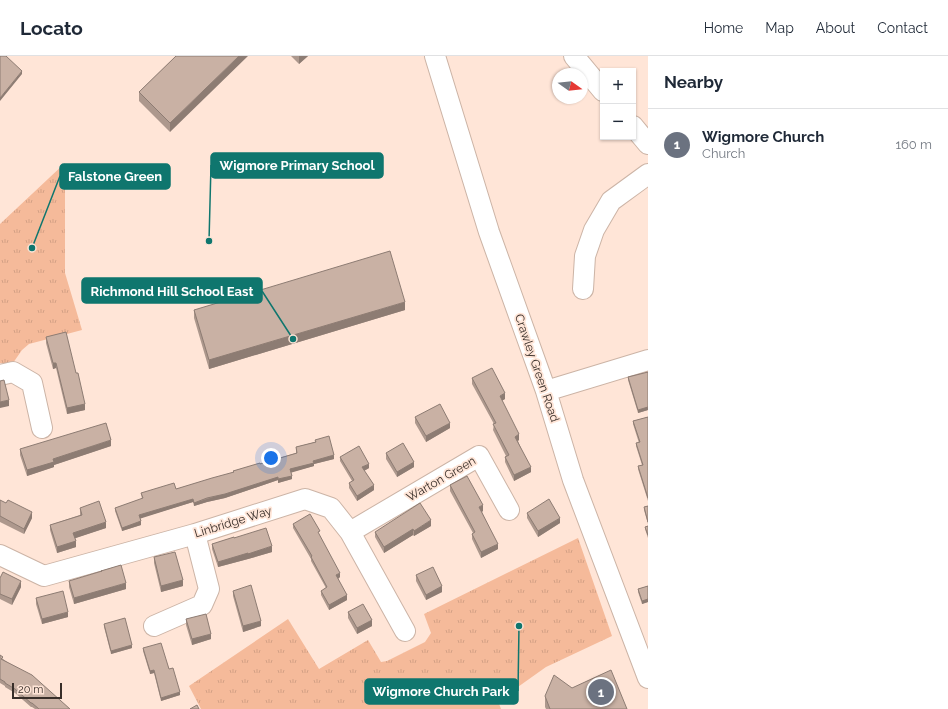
<!DOCTYPE html>
<html lang="en">
<head>
<meta charset="utf-8">
<style>
	:root { --surface:#fff; --page:#f2f2f3; --text:#1f2937; --muted:#747a83; --line:#e0e1e3; --accent:#1d6574 }
	body { margin:0; font-family:Raleway,sans-serif; background:var(--page); color:var(--text) }
	.controls { position:absolute; right:12px; top:12px; display:grid; overflow:hidden; border-radius:0px; box-shadow:0 1px 3px #0004 }
	.controls button { width:36px; height:36px; display:grid; place-items:center; padding:0; border:0; border-bottom:1px solid var(--line); background:var(--surface); color:var(--text); font:20px sans-serif }
	.compass { position:absolute; left:552px; top:12px; width:36px; height:36px; border-radius:50%; background:var(--surface); box-shadow:0 1px 3px #0004; rotate:105deg }
	.scale { position:absolute; left:12px; bottom:10px; width:50px; box-sizing:border-box; padding-left:4px; border:2px solid #382e29; border-top:0; font-size:11px; line-height:14px; white-space:nowrap; color:#382e29; -webkit-text-stroke:3px #ffe5d7; paint-order:stroke }
	.you { position:absolute; left:271px; top:402px; width:14px; height:14px; margin:-10px; border:3px solid #fff; border-radius:50%; background:#1a73e8; box-shadow:0 0 0 6px #1a73e833 }
	.badge { display:grid; place-items:center; width:26px; height:26px; border-radius:50%; background:var(--accent); color:#fff; font-size:13px; font-weight:700 }
	.pin { position:absolute; translate:-50% -50%; border:2px solid #fff; box-shadow:0 1px 4px #0006 }
	.list { margin:0; padding:0; list-style:none }
	h2 { display:flex; justify-content:space-between; align-items:center; height:52px; margin:0; padding:0 16px; font-size:17px }
	h2 small { font-size:13px; font-weight:400; color:var(--muted) }
	.list li { display:grid; grid-template-columns:26px 1fr auto; gap:12px; align-items:center; box-sizing:border-box; height:72px; padding:0 16px; border-top:1px solid var(--line) }
	.list b { display:block; font-size:15px; white-space:nowrap }
	.list p { margin:0; font-size:13px; white-space:nowrap; color:var(--muted) }
	.list em { font-size:13px; font-style:normal; color:var(--muted) }
	.map { position:relative; flex:none; width:648px; height:653px; overflow:hidden }
	header { display:flex; align-items:center; gap:24px; box-sizing:border-box; height:56px; padding:0 20px; background:var(--surface); border-bottom:1px solid var(--line) }
	header strong { font-size:19px }
	nav { display:flex; gap:22px; margin-inline-start:auto; font-size:14px }
	main { display:flex }
	aside { flex:1; background:var(--surface) }
	.map>svg:first-child { display:block }
	.grass { fill:url(#grass-tufts) }
	.lines { fill:none; stroke-linecap:round; stroke-linejoin:round }
	.minor-casing { stroke:#ccb4a6; stroke-width:22 }
	.minor { stroke:#fff; stroke-width:20 }
	.wall { fill:#ad988d }
	.shaded-wall { fill:#8d7c73 }
	.building { fill:#c9b1a4; stroke:#8d7c73 }
	.labels { text-anchor:middle; dominant-baseline:central; stroke-width:3.5; stroke-linejoin:round; paint-order:stroke }
	.street-label { font-size:12px; fill:#382e29; stroke:#ffe5d7 }
	.leader { fill:none; stroke:#0f766e; stroke-width:1.5 }
	.callout-dot { fill:#0f766e; stroke:#ffe5d7; stroke-width:1.5 }
	.callout { fill:#0f766e; stroke:#0f766e; stroke-width:1.5 }
	.callout-label { font-size:13px; text-anchor:middle; font-weight:bold; fill:#fff }
</style>
</head>
<body>
<header>
<strong>Locato</strong>
<nav><a>Home</a><a>Map</a><a>About</a><a>Contact</a></nav>
</header>
<main>
<div class="map">
<svg width="648" height="653" viewBox="0 0 648 653">
	<defs>
		<pattern id="grass-tufts" width="24" height="20" patternUnits="userSpaceOnUse"><rect width="24" height="20" fill="#f5ba9a"/><path d="M3 7l-1-3M5 7V3M7 7l1-3M15 17l-1-3M17 17v-4M19 17l1-3" fill="none" stroke="#d3a085"/></pattern>
	</defs>
	<rect width="100%" height="100%" fill="#ffe5d7"/>
	<path class="grass" d="M65,107V217L82,274L29,288L22,294L13,307H0V168Z
		M578,482L612,580L546,611L498,645L501,653H201L189,630L288,563L319,613L368,584L381,606L387,605L425,586L431,577L424,558Z"/>
	<g class="lines">
		<g class="minor-casing">
			<path id="minor" d="M435,0L489,176L546,335L573,424L648,622
				M574,0L603,35
				M633,70L648,88
				M583,233L585,200L594,174L611,145L648,118
				M0,319L13,316L32,327L42,372
				M546,335L648,304
				M350,476L479,400L509,454
				M0,499L44,520L195,478L305,443L331,452L350,476L405,575
				M154,570L202,549L209,533L195,478"/>
		</g>
		<use href="#minor" class="minor"/>
	</g>
	<path class="wall" d="M176,0L170,76L139,45V36Z
		M291,0H308L299,8Z
		M194,254H405L209,313L194,262Z
		M46,281L76,317L85,354L67,358L56,312L53,313L46,287Z
		M648,316V354L638,357L628,324V321Z
		M472,322L505,343L502,344L519,384L518,385L531,416L514,425L505,406V401L506,400L493,374L494,368L472,328Z
		M415,361L450,372L426,386L415,367Z
		M648,361V445L638,413V410L642,409L636,390V387H639L633,368V365Z
		M315,384L334,403L314,408V410L291,416L292,423L278,427V424L225,442L207,446L194,450L193,446L140,462L141,469L122,475L115,455V452L142,443L141,437L176,433L233,417V415L296,397V391L315,386Z
		M111,390L54,409V411L27,420L20,399V393Z
		M386,397L414,411L397,421L386,403Z
		M340,401L369,412L364,415L374,434L357,445L349,432V427L352,425L340,405Z
		M450,429L483,455L482,456L498,493L481,502L472,483V478L473,477L450,435Z
		M0,444L32,462L24,478L0,466Z
		M648,450V468L644,454V451Z
		M80,452L106,472L75,482L76,491L57,497L50,474V469L80,459Z
		M527,457L560,467L538,481L527,462Z
		M293,468L320,480L340,521L338,523L347,544L329,554L321,539V535L326,532L311,505V503L293,472Z
		M431,470L414,480L413,479L384,497L375,481V476Z
		M648,470V482L645,473V471Z
		M234,482L272,496L248,503L218,511L212,493V488Z
		M154,501L183,530L161,536L154,507Z
		M416,519L442,536L426,544L416,525Z
		M0,522L21,531L12,549L0,543Z
		M69,525L126,533L74,548L69,531Z
		M648,530V546L642,548L638,536V533Z
		M233,535L261,570L243,576L233,540Z
		M36,542L68,561L42,568L36,548Z
		M348,556L372,570L357,578L348,562Z
		M186,563L211,583L192,589L186,569Z
		M104,568L132,592L111,598L104,571Z
		M143,592L169,613L180,639L161,645L154,617L150,618L143,595Z
		M0,599L3,603L70,653H35L32,651H31L15,637L5,631V630L0,627Z
		M572,632L627,653H546L545,651V640Z"/>
	<path class="shaded-wall" d="M239,0H248L170,76V67Z
		M299,0H308L299,8Z
		M22,15V18L0,45V42Z
		M405,246V254L209,313V304Z
		M53,307H56V312L53,313Z
		M505,337V343L500,346V340Z
		M9,344V350L0,352V346Z
		M85,348V354L67,358V352Z
		M648,351V354L638,357V354Z
		M450,367V372L426,386V380Z
		M519,378V384L515,386V381Z
		M111,384V390L54,409V411L27,420V414L53,403Z
		M334,399V403L314,408V410L290,417V413L313,405Z
		M414,406V411L397,421V416Z
		M369,408V412L362,416V411Z
		M531,411V416L514,425V419Z
		M292,420V423L278,427V423Z
		M278,421V424L225,442L207,446L194,450V447Z
		M374,429V434L357,445V440Z
		M193,443V446L139,463V459Z
		M483,449V455L479,457V451Z
		M32,456V462L24,478V473Z
		M560,462V467L538,481V475Z
		M431,464V470L414,480V475Z
		M141,465V469L122,475V472Z
		M106,466V472L73,483V477Z
		M413,473V479L384,497V491Z
		M76,485V491L57,497V491Z
		M498,488V493L481,502V496Z
		M272,490V496L248,503V498Z
		M248,497V503L218,511V506Z
		M340,517V521L336,524V519Z
		M183,524V530L161,536V530Z
		M21,525V531L12,549V543Z
		M126,527V533L74,548V542Z
		M442,530V536L426,544V539Z
		M347,539V544L329,554V549Z
		M648,543V546L642,548V545Z
		M68,556V561L42,568V563Z
		M372,564V570L357,578V572Z
		M261,565V570L243,576V570Z
		M211,578V583L192,589V583Z
		M132,589V592L111,598V595Z
		M154,614V617L150,618V615Z
		M180,636V639L161,645V642Z"/>
	<path class="building" d="M0,0H6L22,15L0,42Z
		M176,0H239L170,67L139,36Z
		M390,195L405,246L209,304L194,254Z
		M66,276L76,317H78L85,348L67,352L56,307H53L46,281Z
		M492,312L505,337L500,340L519,378L515,381L531,411L514,419L505,401L509,399L493,368L496,367L472,322Z
		M648,316V351L638,354L628,321Z
		M4,324L9,344L0,346V325Z
		M440,348L450,367L426,380L415,361Z
		M648,361V442L638,410L643,409L636,387L640,386L633,365Z
		M106,367L111,384L53,403L54,406L27,414L20,393Z
		M329,380L334,399L313,405L314,407L290,413L292,420L278,423V421L225,438L207,442L194,447L193,443L139,459L141,465L122,472L115,452L143,442L141,437L174,427L176,433L212,422L234,416L233,415L260,407V408L297,397L296,391L316,386L315,384Z
		M403,387L414,406L397,416L386,397Z
		M359,390L369,408L362,411L374,429L357,440L349,427L354,424L340,401Z
		M467,420L483,449L479,451L498,488L481,496L472,478L475,476L450,429Z
		M549,443L560,462L538,475L527,457Z
		M0,444L6,447L8,444L32,456L24,473L0,460Z
		M99,445L106,466L73,477L76,485L57,491L50,469L82,459L80,452Z
		M420,447L431,464L414,475L413,473L384,491L375,476Z
		M648,450V466L644,451Z
		M310,458L320,475L318,476L340,517L336,519L347,539L329,549L321,535L327,531L311,501L312,500L293,468Z
		M648,470V479L645,471Z
		M266,472L272,490L248,498V497L218,506L212,488L234,481V482Z
		M175,496L183,524L161,530L154,501Z
		M121,509L126,527L74,542L69,525L102,515H101Z
		M433,511L442,530L426,539L416,519Z
		M3,516L21,525L12,543L0,538V522Z
		M251,529L261,565L243,570L233,535Z
		M648,530V543L642,545L638,533Z
		M63,535L68,556L42,563L36,542Z
		M363,548L372,564L357,572L348,556Z
		M206,558L211,578L192,583L186,563Z
		M125,562L132,589L111,595L104,568Z
		M161,587L169,613L173,612L180,636L161,642L154,614L150,615L143,592Z
		M0,599L3,601L1,603L32,619L70,653H39L32,647H31L15,633L5,627V626L0,623Z
		M611,614L627,653H550L545,640L554,619L572,632Z
		M197,649L199,653H190Z"/>
	<g class="labels">
		<g class="street-label">
			<text transform="translate(537 312) rotate(71)">Crawley Green Road</text>
			<text transform="translate(441 423) rotate(-30)">Warton Green</text>
			<text transform="translate(233 466) rotate(-17)">Linbridge Way</text>
		</g>
	</g>
	<path class="leader" d="M209 185L211 109M32 192L60 120M293 283L262 235M519 570L518 635"/>
	<g class="callout-dot">
		<circle cx="209" cy="185" r="4"/>
		<circle cx="32" cy="192" r="4"/>
		<circle cx="293" cy="283" r="4"/>
		<circle cx="519" cy="570" r="4"/>
	</g>
	<g class="callout">
		<rect x="211" y="97" width="172" height="25" rx="4"/>
		<rect x="60" y="108" width="110" height="25" rx="4"/>
		<rect x="82" y="222" width="180" height="25" rx="4"/>
		<rect x="365" y="623" width="153" height="25" rx="4"/>
	</g>
	<g class="callout-label">
		<text x="297" y="114">Wigmore Primary School</text>
		<text x="115" y="125">Falstone Green</text>
		<text x="172" y="240">Richmond Hill School East</text>
		<text x="441" y="640">Wigmore Church Park</text>
	</g>
</svg>
<div class="controls">
<button>+</button>
<button>−</button>
</div>
<svg class="compass" viewBox="-18 -18 36 36"><path d="M0-13l5 13h-10z" fill="#e53935"/><path d="M0 13l5-13h-10z" fill="#747a83"/></svg>
<div class="scale">20 m</div>
<div class="you"></div>
<div class="pin badge" style="left:601px;top:636px;background:#6b7280">1</div>
</div>
<aside>
<h2>Nearby<small></small></h2>
<ul class="list">
<li><span class="badge" style="background:#6b7280">1</span><div><b>Wigmore Church</b><p>Church</p></div><em>160 m</em></li>
</ul>
</aside>
</main>
</body>
</html>
